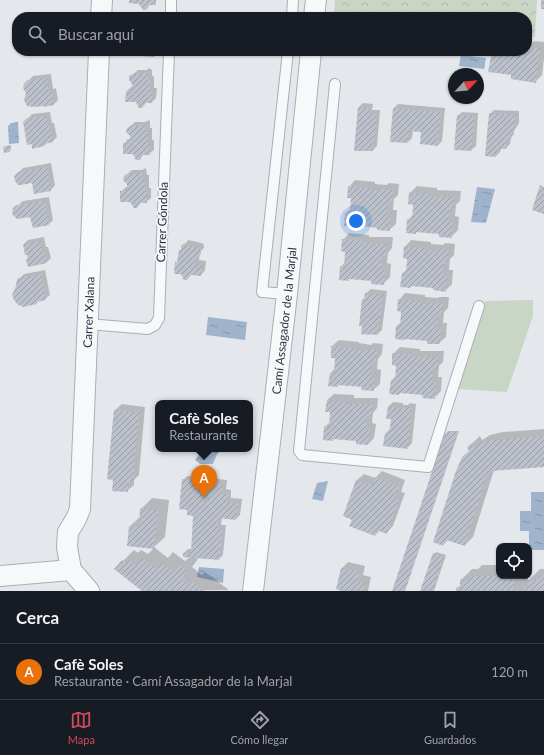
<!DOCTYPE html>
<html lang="es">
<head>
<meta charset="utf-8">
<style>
	:root { --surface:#171b24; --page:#242831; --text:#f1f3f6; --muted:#9ea1a6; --line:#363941; --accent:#d1495b }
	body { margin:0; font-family:Lato,sans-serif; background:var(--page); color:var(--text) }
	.controls { position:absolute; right:12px; bottom:12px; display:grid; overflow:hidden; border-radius:8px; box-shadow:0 1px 3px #0004 }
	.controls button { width:36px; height:36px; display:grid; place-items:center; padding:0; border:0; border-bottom:1px solid var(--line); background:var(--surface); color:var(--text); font:20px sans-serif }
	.compass { position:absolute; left:448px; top:68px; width:36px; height:36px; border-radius:50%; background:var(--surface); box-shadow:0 1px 3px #0004; rotate:64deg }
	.you { position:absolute; left:356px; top:221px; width:14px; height:14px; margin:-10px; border:3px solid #fff; border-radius:50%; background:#1a73e8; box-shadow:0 0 0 6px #1a73e833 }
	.badge { display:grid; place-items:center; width:26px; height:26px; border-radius:50%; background:var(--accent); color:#fff; font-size:13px; font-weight:700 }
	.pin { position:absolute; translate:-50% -33px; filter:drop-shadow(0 1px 2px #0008) }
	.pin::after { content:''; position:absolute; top:21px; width:14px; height:12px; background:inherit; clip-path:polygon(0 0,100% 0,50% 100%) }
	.popup { position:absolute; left:155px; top:400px; width:98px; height:52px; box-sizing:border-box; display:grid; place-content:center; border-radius:8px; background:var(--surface); filter:drop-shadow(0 1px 3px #0005); font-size:13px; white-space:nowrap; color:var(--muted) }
	.popup b { font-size:15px; color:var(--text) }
	.popup::after { content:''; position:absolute; left:50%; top:100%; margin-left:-8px; border:8px solid transparent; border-top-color:var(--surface) }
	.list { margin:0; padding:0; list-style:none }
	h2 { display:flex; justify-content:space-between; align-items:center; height:52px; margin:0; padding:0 16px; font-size:17px }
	h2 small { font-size:13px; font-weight:400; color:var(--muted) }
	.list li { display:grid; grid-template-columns:26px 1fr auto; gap:12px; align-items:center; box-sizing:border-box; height:56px; padding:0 16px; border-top:1px solid var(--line) }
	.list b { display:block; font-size:15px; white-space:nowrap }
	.list p { margin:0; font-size:13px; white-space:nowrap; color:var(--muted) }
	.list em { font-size:13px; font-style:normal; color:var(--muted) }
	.icon { flex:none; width:22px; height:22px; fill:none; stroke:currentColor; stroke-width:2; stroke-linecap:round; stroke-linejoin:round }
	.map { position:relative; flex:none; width:544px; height:591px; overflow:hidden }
	.search { position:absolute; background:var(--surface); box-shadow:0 1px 3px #0004; left:12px; right:12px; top:12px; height:44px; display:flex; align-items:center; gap:10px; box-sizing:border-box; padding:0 14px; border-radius:16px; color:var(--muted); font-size:15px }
	.sheet { height:108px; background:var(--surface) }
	nav { display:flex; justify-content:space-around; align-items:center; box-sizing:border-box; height:56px; border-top:1px solid var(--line); background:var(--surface); font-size:11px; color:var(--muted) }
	nav a { display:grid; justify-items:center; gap:2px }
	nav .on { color:var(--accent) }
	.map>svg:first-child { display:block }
	.green { fill:#c9d6c5 }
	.park { fill:url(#park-crowns) }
	.water { fill:url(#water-ripples) }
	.shadow { fill:#0003 }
	.building { fill:url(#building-hatch) }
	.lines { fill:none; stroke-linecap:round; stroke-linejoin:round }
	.service-casing { stroke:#a9aeb7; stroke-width:12 }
	.minor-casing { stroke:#a9aeb7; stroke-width:22 }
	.service { stroke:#f7f8fa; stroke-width:10 }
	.minor { stroke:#f7f8fa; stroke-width:20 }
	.labels { text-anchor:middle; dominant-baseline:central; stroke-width:3.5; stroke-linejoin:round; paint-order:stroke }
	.street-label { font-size:12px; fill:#2b3445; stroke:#f4f6f9 }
</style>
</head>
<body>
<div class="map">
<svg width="544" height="591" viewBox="0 0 544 591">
	<defs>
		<pattern id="park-crowns" width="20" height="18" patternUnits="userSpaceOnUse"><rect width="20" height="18" fill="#c9d6c5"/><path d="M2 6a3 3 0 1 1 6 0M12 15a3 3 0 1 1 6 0" fill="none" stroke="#adb8ab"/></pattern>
		<pattern id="water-ripples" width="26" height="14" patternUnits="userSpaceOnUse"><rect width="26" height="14" fill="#9fb4cc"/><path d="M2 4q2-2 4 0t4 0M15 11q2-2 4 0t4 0" fill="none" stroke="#8293a7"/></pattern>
		<pattern id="building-hatch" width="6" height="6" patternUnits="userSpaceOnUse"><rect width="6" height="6" fill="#bbc0ca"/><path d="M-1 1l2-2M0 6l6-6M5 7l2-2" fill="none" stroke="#989da6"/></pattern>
	</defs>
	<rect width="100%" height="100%" fill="#e4e7ec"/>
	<path class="green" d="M533,300V316L507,392L457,389L485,301Z"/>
	<path class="park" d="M335,0H537L535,37L527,36V17H368L334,13Z"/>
	<path class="water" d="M461,55L486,58L484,69L459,66Z
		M18,122L19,143L9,144L8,126L11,123Z
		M477,187L495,189L486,223L471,222Z
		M208,317L247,322L245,340L206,335Z
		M203,449H222L217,454L213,464H200L195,460Z
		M328,481L323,501L312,499L317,483Z
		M531,492H544V550H529V531H520V511H531Z
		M199,567L224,569L223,583L197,577Z"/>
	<path class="shadow" d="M534,41L544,42V58L542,75L535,82L512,74L492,55L476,51H527L528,47Z
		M128,51H158L154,56Z
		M149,68L152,70V76H154V88H157L156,98L152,102L136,101L126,92L131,87H133V84L129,78L138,70H147Z
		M51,74L53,89L56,88L58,100L54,104L45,106L25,84L33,76Z
		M363,103L373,104L372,110H380L377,146L373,150L359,107Z
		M398,104L445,108L442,141L438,145L422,131L413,130L412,138L408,142L391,141L394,108Z
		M494,110L519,111V123L514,131V134L511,138L510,144L506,148H501L500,152L496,156L490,114Z
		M50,112L52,123H54L57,137L53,141L47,143L44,146L24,123L32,114Z
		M462,112L478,113L476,146L471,150L458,116Z
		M149,120L150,122V128H152V140H154V150L149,154H144L139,159L124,144L128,139H131L128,128L135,122H145Z
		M11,145V149L10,151L4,147L6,146Z
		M51,163L55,185L51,190L33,182L19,172L23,168Z
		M146,168L147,175H149V188H151V198L146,202H141L136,207L121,192L126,187H128L125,176L132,170H142Z
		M355,180L375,182V184L387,185L389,183L399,184L398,195L394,199L393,210H397L396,224L389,230L378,227L356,225L354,226L346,213L351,208L352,198L349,187Z
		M417,186L437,188V190L461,191L460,201L456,205L455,216L459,217L458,230L451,237L440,233L417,231L416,233L408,220L413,215L414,204L410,193Z
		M49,197L53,220L49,224L14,209L23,201Z
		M349,233L369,235V237H393L392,248L388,253L387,263L391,264L390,277L383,284L341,267L345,262L346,251L343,240Z
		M44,237L46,247H48L51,258L47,262L29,258L24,244L28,240Z
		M188,240L202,243L204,245V248L200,252L199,260L206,261L205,270L201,275L176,263L179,260L180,251Z
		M411,240L431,242V244L443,245L445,243L455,244L454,255L450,259L449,270H453L452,284L445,291L402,274L408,268V258L405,247Z
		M45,270L50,295L45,299L39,301L36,303L17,286V282L24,274Z
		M371,289L387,291L382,330L378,334L363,300L366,297V293Z
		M405,293L425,295V297L437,298L439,297H449L448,308L444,312L443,323H447L446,337L439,343L396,327L401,322L402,311L399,300Z
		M339,340L359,342V343L371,345L373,343L383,344L382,354L378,359L377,369L381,370L380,384L373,390L331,373L335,368L336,357L332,346Z
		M400,347L420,349V351H444L443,362L439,366L438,377H442L441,391L434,398L424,394L401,392L399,394L390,393L392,380L396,376L397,365L393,354Z
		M334,394L354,395V398H378L377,408L373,413L372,423L376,424L374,438L368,444L357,440L335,438L333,440L324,439L325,427L330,422L331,411L327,400Z
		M393,402L403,403V405H408L410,403L416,404L412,443L407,448L386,433L390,429L392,418H387L389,406Z
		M122,404L145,407L139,475L134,480V485L127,491L115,410Z
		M544,429V466L494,470L473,537L465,545L448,540L443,545L470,450L468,447L480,436L482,440L490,435L503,432Z
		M448,431H459L405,591H393L446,433Z
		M382,471L405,480L401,492L405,493L393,526L386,533L380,530L375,535L353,519L344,516L357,480L364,474L375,478Z
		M187,476L227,480L226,489L231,490V498L242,499L240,515L236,519L222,518L221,525H226L223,555L219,559L195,557L198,559L192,567L202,575L205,572L229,590L144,591L123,561L134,550L138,553L141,550L148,554L154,548L128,545L130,526L141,516V509L152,498L169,500L165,537L154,547L168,558L173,552L185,561L190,557L184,553L188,549H192L194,515L183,480Z
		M436,552L446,555L434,591H421L434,554Z
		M348,562L365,566L363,575L371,577L368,591H342L341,569Z
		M482,565H499V576H524V577H528V581L540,569H544V591H457V588L461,585V580L472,569H478Z"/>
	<path class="building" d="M129,0H156V5H150L146,10H143L139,4L129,3Z
		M541,0H544V9H541Z
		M527,47L540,48L536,83L511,79V75L488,72L491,56L475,53V51H502L526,55Z
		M127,51H154V57L126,55Z
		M144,72L148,73V80H150V92H153L152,103H146L142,108H139L136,102H125L126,91L132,92V84L129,80V76L132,74H142Z
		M47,78L49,93L52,92L54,105L44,107V106L34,107L27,106L24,100L26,93L23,88L24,84L28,80Z
		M358,107L369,108V114H377L373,151H354Z
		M393,108L441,112L438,146L420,144L421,132L409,131L408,143L390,142Z
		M489,113L515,115V128H513V134H510V140L507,139L506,149H497L496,157L485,156Z
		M457,115L474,116L472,151L454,150Z
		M46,116L48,127L50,126L53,142L44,144V146L32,149V144L27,145L23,122L27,118Z
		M142,124L145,125L146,132H148V144H150V155H143L140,160H136L133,154H123V143H130V136L126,132L127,128L130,126H140Z
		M3,147H9L10,152L4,153Z
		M47,167L51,191L34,194L32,183L21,185H18L15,181L14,176L18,172Z
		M139,172L142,173L143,179H145V192H147V203H140L137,208H134L130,202H120V191H127V184L123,180L124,176L127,174H137Z
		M540,185L544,187V214L532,210Z
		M348,186L369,188V190L381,191L382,189L393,190L392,202H388L387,216H391L390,231L377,230V228L355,225L354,227L344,226L345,213H350L351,198H347Z
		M409,192L431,194V197H455L454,209L450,208L449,222L453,223L452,238L439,237V234L416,232V234L406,233L407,219L412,220L413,205L408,204Z
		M45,201L49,225L33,228L30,217L17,219L12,214L13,208L17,205Z
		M342,239L363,241V243L387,244L386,256L382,255L381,269L385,270L384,285L371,284L372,281L349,279V281L339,280L340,266L344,267L345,252L341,251Z
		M40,241L42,251L44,250L47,263L28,267L26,259L28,258L27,255H25L23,244Z
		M184,243L188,246L197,247L201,251V254L197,257L195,264L202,265L201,276L191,275L187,280H184L181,274H174L175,262L177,263L179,250H181V246Z
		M404,246L425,248V250L437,251L438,249L449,250L448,263L444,262L443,276L447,277L446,292L433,290V288L411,286V288L400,287L402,273H406L407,259L403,258Z
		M41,274L46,300L37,302V304L23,307L17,304L14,300L12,295L16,286L17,279L21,277Z
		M365,293L383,295L378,335L361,334L362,326H359L362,299H364Z
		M398,299L419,301V303L431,304V303H443L442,315H438L437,329H441L440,344H427V341L405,339L404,340L395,339L396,326H400L401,312L397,311Z
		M331,346L353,348V350L366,351V349L377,350L376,362H372L371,376H375L374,391L361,390L362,387L339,385L338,387L328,386L330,373H334L335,358H331Z
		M392,353L414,355V357H438L437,369H433L432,383H436L435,399L422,398L423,395L399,393V395L389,394L391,380L395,381L396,366L392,365Z
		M327,400L348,402V404H372L371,416H367L366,430H370L368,445L356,444V441L333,439V441L323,440L324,426L329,427L330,412H325Z
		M388,406L399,407V409H404V407L412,408L408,449L383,446L385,433L389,434L391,419H386Z
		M114,410L139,413L133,482H128V492L112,491L113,480L107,479Z
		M458,432L405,591H392L445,433Z
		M544,436V467L492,471L487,475L465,546L446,540L443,546L433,542L456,471L462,457L469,451L467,447L471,444L474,448L481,442L494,440Z
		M375,477L399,486L395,498L399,499L387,534L377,530L375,536L349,526L352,520L343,516L356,480L372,485Z
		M182,479L223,484L222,493L228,494L227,502L238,503L236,520L219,518L218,529H223L219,560L183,557V553H191L193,516L187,515V510L179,509Z
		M140,508L158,510L154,549L127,546L129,526L139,527Z
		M433,553L444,557L433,591H420Z
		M143,558L157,569L162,563L174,572L180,565L187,571L182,579L190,585L193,582L204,591H142L114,569L122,560L127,563L129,560L137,565Z
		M341,568L359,572L357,581L365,583L364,591H341L336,589Z
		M470,576H504V580H514V588H517V591H456V588H460V579L470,580Z
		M538,576H544V591H524V588H528V580H538Z"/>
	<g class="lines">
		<g class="service-casing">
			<path id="service" d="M171,17V0
				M292,17L293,0
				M335,84L299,451L302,455L428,467L479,306
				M287,294L262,292L288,51
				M88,324L148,329L155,325L159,318L169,51"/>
		</g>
		<g class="minor-casing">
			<g id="minor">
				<path d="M101,17L102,0"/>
				<path d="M314,17L316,0"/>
				<path d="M0,576L71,570"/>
				<path id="s1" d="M89,591L71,570L67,547L68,532L76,519L80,509L99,51"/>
				<path id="s2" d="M253,591L287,294L311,51"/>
			</g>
		</g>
		<use href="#service" class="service"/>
		<use href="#minor" class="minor"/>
	</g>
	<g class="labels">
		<g class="street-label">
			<text transform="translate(162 222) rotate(-88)">Carrer Góndola</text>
			<text stroke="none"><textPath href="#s1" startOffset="289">Carrer Xalana</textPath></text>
			<text stroke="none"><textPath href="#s2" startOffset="272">Camí Assagador de la Marjal</textPath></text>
		</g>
	</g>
</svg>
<div class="controls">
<button><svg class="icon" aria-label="locate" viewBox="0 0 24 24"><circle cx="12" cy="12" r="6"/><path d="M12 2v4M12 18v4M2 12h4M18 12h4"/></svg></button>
</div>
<svg class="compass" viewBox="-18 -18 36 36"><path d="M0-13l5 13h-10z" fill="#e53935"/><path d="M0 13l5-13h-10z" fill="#9ea1a6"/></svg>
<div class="you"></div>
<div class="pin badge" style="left:204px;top:498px;background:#e8710a">A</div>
<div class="popup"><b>Cafè Soles</b>Restaurante</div>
<div class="search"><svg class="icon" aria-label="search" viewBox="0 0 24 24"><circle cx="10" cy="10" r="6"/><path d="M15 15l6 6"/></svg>Buscar aquí</div>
</div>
<section class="sheet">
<h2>Cerca<small></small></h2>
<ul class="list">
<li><span class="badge" style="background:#e8710a">A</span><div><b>Cafè Soles</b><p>Restaurante · Camí Assagador de la Marjal</p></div><em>120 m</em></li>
</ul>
</section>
<nav>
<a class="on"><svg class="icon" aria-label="map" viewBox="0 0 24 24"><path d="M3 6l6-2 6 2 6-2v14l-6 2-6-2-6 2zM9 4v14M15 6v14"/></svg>Mapa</a>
<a><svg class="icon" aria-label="directions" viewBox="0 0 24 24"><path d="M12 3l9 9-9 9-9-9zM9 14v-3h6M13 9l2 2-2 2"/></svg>Cómo llegar</a>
<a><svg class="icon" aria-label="saved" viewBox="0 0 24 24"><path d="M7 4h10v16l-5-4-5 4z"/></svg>Guardados</a>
</nav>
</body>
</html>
